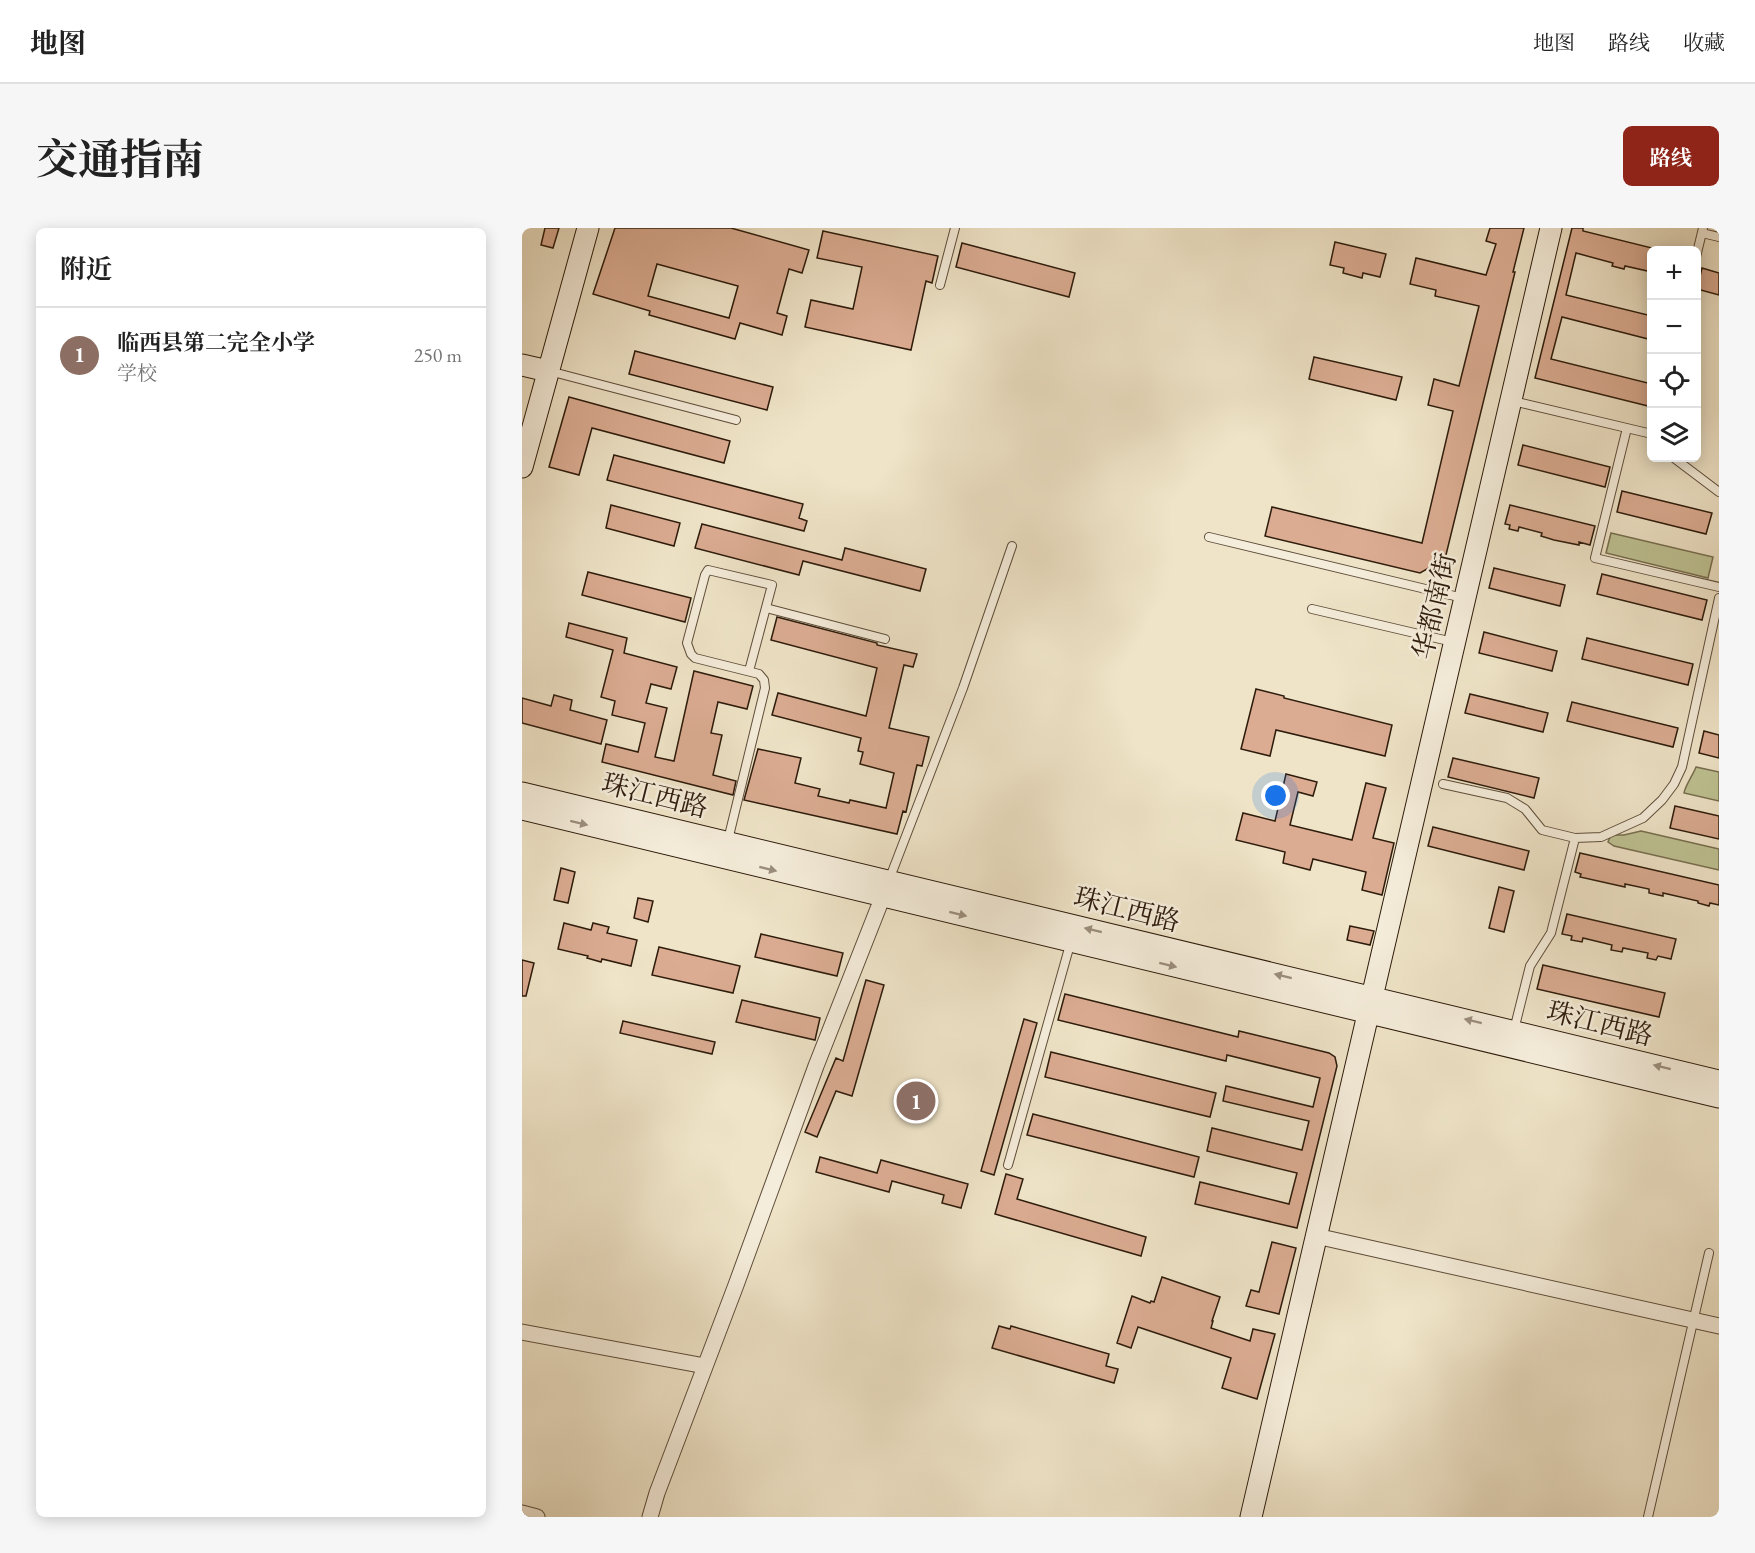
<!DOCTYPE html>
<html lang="zh">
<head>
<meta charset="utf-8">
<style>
	:root { --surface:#fff; --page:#f6f6f6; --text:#222; --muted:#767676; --line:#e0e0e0; --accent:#8f2418 }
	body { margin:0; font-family:"EB Garamond","Noto Serif SC",serif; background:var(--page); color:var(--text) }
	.controls { position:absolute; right:18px; top:18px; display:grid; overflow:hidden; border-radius:9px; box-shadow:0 3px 15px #0003 }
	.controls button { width:54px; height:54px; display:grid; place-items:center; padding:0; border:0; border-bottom:2px solid var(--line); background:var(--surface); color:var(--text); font:30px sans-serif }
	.you { position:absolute; left:754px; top:568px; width:21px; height:21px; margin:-15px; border:4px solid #fff; border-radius:50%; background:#1a73e8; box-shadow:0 0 0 9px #1a73e833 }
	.badge { display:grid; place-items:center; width:39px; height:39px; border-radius:50%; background:var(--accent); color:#fff; font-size:20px; font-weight:700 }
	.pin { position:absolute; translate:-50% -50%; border:3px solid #fff; box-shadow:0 2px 6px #0006 }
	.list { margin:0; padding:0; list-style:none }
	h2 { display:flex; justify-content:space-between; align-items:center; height:78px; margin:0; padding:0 24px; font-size:26px }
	h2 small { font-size:20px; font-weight:400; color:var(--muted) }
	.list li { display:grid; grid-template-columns:39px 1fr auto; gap:18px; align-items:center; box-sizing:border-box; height:96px; padding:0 24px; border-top:2px solid var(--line) }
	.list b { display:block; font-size:22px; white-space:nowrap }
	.list p { margin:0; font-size:20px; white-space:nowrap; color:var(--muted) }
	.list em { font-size:20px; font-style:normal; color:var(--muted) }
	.icon { flex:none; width:33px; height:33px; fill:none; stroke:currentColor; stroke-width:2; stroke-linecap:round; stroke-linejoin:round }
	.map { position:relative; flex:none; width:1197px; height:1289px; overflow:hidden; border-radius:9px }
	header { display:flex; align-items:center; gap:36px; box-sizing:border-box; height:84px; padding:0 30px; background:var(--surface); border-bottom:2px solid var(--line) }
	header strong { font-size:28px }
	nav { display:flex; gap:33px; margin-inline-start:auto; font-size:21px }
	.intro { display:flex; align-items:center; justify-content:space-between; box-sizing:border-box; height:144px; padding:0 36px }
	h1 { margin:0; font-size:42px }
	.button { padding:15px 27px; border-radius:9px; background:var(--accent); color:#fff; font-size:21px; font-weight:700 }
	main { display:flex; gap:36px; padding:0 36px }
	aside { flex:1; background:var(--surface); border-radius:9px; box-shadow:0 3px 15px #0003 }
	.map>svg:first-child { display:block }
	.green { fill:#bec293; stroke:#766e4f; stroke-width:1.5 }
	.building { fill:#dbac92; stroke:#2d1b0b; stroke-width:1.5; fill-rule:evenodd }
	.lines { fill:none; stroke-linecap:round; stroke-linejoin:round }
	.lane-casing { stroke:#5e4d3a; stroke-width:10 }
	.street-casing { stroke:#5e4d3a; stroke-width:17 }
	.secondary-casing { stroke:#2d1b0b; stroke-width:23 }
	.lane { stroke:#f5eddb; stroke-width:8 }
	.street { stroke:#f5eddb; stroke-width:15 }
	.secondary { stroke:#f5eddb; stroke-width:21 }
	.oneway { fill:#9b8e7d }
	.labels { text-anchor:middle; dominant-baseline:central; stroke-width:5; stroke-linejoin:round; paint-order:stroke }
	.street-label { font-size:27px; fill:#2d1b0b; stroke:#f5eddb }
</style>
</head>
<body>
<header>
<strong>地图</strong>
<nav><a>地图</a><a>路线</a><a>收藏</a></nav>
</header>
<div class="intro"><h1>交通指南</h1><a class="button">路线</a></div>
<main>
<aside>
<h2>附近<small></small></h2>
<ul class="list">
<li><span class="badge" style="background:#8d6e63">1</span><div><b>临西县第二完全小学</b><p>学校</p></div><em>250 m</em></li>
</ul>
</aside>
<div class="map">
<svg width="1197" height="1289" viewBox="0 0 1197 1289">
	<rect width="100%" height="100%" fill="#efe4c8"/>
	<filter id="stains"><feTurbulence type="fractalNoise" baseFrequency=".00333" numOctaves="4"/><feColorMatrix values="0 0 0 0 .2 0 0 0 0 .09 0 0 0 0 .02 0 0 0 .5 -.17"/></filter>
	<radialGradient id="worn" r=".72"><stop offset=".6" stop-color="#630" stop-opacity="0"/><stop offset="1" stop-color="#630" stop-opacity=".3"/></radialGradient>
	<path class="green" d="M1089,305L1191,329L1186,350L1084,325Z
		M1174,539L1197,544V573L1162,565C1163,558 1171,547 1174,539Z
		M1119,603L1197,621V642L1092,618L1086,614L1089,607H1102Z"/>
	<path class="building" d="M23,0H37L31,20L19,17Z
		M93,0H209L287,22L280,45L267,41L255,85L265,88L260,107L218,95L213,111L127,87L128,83L71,66ZM135,36L216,58L207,90L126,68Z
		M968,0H1002L991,44H993L923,331L898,345L743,308L750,279L900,315L931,183L906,177L912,151L937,158L957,78L913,68L914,62L888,56L894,30L964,47L974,16L964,13Z
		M1050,0H1061V3L1130,20V44L1103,38L1102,41L1090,38L1091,35L1054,25L1044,67L1130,88V112L1040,89L1029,131L1130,156V179L1013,150Z
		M301,3L416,28L410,55L404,53L389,122L283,99L289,72L331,81L340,39L295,30Z
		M813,14L864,26L858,49L841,45L840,50L821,45L822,40L808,37Z
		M440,15L553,45L547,69L434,39Z
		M1180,40L1197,45V67L1175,61Z
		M113,123L251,159L245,182L107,146Z
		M792,129L880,149L874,172L787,151Z
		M47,169L208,213L202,235L70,200L57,247L27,239Z
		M1001,217L1088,239L1083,259L996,237Z
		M92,227L281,276L277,290L285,293L282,303L85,252Z
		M1100,263L1190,285L1184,306L1095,284Z
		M89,277L158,295L152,318L84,300Z
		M988,277L1073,298L1068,317L1057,314V317L1032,312L1019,308L1020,305L997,299L996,303L987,301L988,297L983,296Z
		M180,296L320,332L323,320L404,341L398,363L281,333L277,347L173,320Z
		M972,340L1043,357L1038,378L967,360Z
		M66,344L169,370L163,394L60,367Z
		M1080,346L1185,372L1180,392L1075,366Z
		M255,389L355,415V417L395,426L391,439L382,437L367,500L407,509L400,538L395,537L384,584L381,583L375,606L222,572L236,521L279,530L273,555L298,561L296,568L327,575L328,572L364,580L372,545L338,536L341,524L336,523L339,510L250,487L256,465L344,488L355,440L249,412Z
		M47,395L105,410L102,425L155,439L149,461L129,456L124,475L145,480L133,529L152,533L172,443L231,458L225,481L196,474L189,505L200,507L191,547L214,553L211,567L80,534L84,516L116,524L123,495L90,487L93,473L79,469L91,422L44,409Z
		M962,404L1035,423L1030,443L957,425Z
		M1065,410L1171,436L1166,457L1060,431Z
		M734,461L762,468V470L870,497L863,528L754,502L748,528L719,521Z
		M948,466L1026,485L1021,504L943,485Z
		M32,467L50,472L48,482L85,492L79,516L0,495V470L29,478Z
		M1050,474L1156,500L1151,519L1045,493Z
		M1182,503L1197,507V530L1177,525Z
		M931,530L1017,550L1012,570L926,549Z
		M764,546L795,554L791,568L776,564L768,597L830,612L844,555L864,560L851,610L872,615L860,667L840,662L844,644L791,631L788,642L761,635L763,624L714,612L721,585L753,593Z
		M1153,578L1197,588V611L1148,600Z
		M911,599L1007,623L1002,642L906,618Z
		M1058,625L1197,657V677L1188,675L1187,678L1176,675V673L1141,665V668L1127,665V661L1103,656V659L1058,649L1059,646L1053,644Z
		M39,640L53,644L46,675L32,672Z
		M977,659L992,663L982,704L967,700Z
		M116,670L131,673L126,694L112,690Z
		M1045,686L1154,711L1149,731L1136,728L1134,732L1125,730L1126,725L1101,720L1100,724L1089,722L1090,717L1061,710L1060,714L1049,712L1050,708L1040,706Z
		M42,695L69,702L71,695L87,699L85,705L115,712L109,738L80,731L79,734L65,730L66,728L36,721Z
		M828,698L852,703L848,717L825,712Z
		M239,706L321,725L315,748L233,729Z
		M137,719L218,738L211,765L130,747Z
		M0,732L12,735L4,768H0Z
		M1021,737L1143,765L1137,789L1015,761Z
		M344,752L362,757L330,868L314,863L295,909L283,904L314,830L321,833Z
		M543,766L716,809L717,803L807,825L813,829L815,838L775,1000L673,976L678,954L767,976L775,945L685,923L690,900L780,922L787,893L701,873L704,858L791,879L798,850L705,827L704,833L536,792Z
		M220,772L298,790L293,812L214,794Z
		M502,791L515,795L472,947L459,943Z
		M101,793L193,814L190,826L98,805Z
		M529,824L694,865L688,889L523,849Z
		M511,886L677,929L672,949L505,907Z
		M298,929L355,945L359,932L446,956L439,980L420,975L422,967L370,953L367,964L294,944Z
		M484,946L501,951L495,971L624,1009L619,1028L473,986Z
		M750,1014L774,1020L757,1086L724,1078L729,1062L737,1064Z
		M640,1049L698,1069L690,1093H691L689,1100L728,1113L731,1101L753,1106L735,1171L700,1160L709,1130L616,1099L609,1120L595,1115L610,1068L628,1075L629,1073L632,1074Z
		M477,1098L488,1101L489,1098L587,1126L584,1138L596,1141L592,1155L470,1120Z"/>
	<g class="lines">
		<g class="lane-casing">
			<path id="lane" d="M1180,5L1197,9
				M1174,29L1181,0
				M418,57L433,0
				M27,143L214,192
				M991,173L1130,206
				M1105,200L1073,330L1197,359
				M1152,230L1197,264
				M687,309L941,370
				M244,380L363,411
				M790,381L931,414
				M921,556L985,570L1003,581L1020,602L1053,610L1079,609L1121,590L1140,572L1152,556L1160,539L1197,370
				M206,612L243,460L242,452L237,446L173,430L169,426L165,415L183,347L186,342L250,357L227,443
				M367,652L441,460L490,318
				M992,802L1008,738L1029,705L1053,610
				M486,937L549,713
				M1126,1289L1187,1025"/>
		</g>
		<g class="street-casing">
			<path id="street" d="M794,1008L1197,1098
				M0,1104L183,1138
				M0,1285L15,1289
				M128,1289L135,1265L214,1057L294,838L361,668"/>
		</g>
		<g class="secondary-casing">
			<path id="secondary" d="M0,137L26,143
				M0,239L66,0
				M0,565L1197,853
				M0,581L1197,869
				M729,1289L1029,0"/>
		</g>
		<use href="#lane" class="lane"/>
		<use href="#street" class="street"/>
		<use href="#secondary" class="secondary"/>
	</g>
	<defs><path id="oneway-solid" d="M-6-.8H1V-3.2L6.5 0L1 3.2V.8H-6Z" transform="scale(1.5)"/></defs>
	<g class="oneway">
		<use href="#oneway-solid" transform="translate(57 595) rotate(14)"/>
		<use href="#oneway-solid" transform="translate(246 641) rotate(14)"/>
		<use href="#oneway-solid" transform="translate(436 686) rotate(14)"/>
		<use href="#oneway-solid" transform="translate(571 702) rotate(-166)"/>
		<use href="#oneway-solid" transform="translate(646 737) rotate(14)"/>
		<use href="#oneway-solid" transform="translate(761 748) rotate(-166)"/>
		<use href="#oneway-solid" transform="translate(951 793) rotate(-166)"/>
		<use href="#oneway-solid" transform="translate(1140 839) rotate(-166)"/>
	</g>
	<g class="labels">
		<g class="street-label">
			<text transform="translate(912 378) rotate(-77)">华都南街</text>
			<text transform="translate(133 567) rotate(14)">珠江西路</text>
			<text transform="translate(605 681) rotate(14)">珠江西路</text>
			<text transform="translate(1078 795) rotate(14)">珠江西路</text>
		</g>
	</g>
	<rect width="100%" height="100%" filter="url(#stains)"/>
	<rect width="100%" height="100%" fill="url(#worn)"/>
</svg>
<div class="controls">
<button>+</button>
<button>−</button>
<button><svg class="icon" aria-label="locate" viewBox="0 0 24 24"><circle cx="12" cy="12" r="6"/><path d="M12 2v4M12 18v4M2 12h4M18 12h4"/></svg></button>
<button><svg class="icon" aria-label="layers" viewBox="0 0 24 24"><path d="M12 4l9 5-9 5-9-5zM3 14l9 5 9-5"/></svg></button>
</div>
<div class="you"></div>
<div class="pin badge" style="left:394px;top:873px;background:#8d6e63">1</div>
</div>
</main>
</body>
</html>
